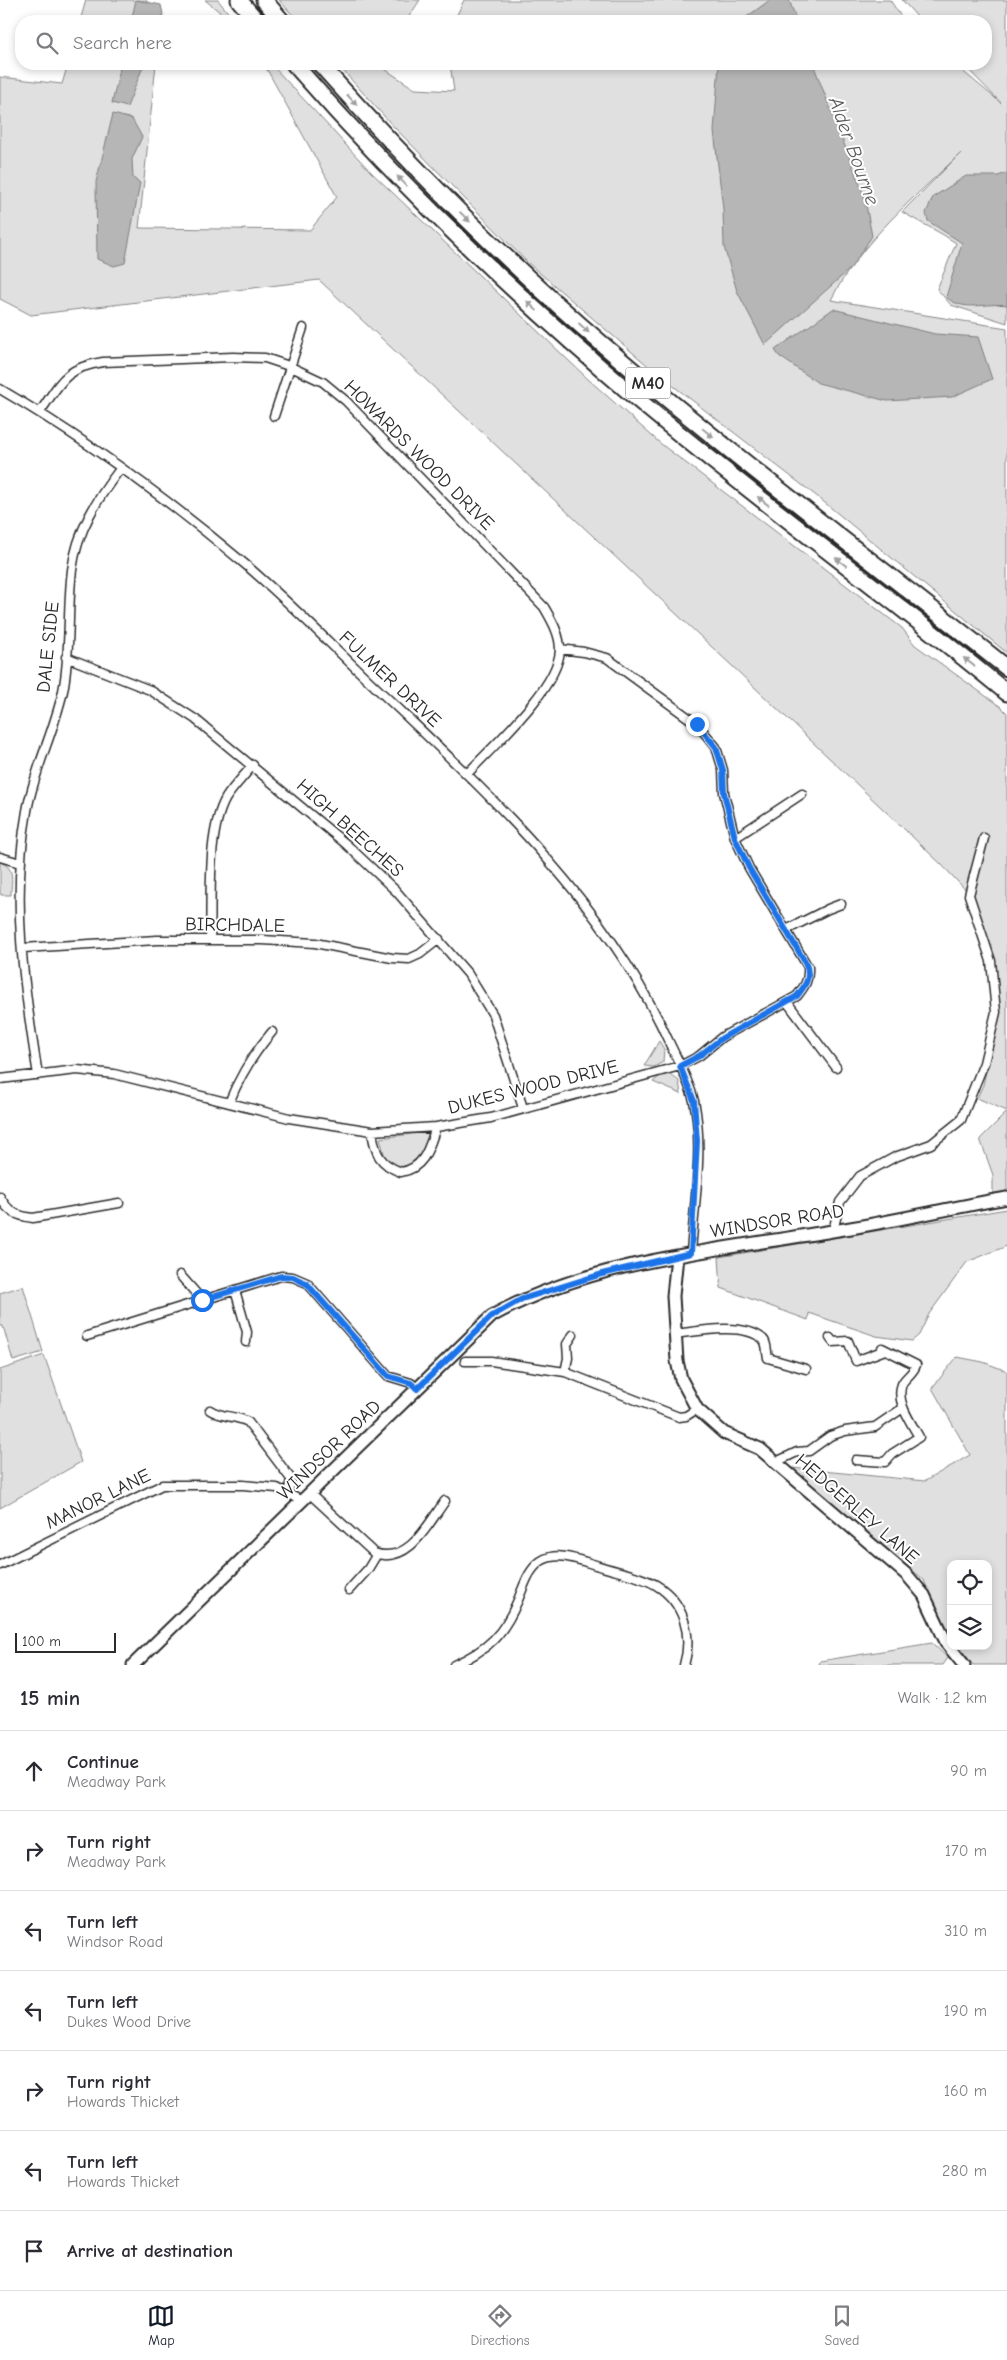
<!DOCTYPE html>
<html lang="en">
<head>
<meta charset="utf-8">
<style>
	:root { --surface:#fff; --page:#f2f2f3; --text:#2b2b33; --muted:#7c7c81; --line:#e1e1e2; --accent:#111827 }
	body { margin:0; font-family:"Comic Neue",sans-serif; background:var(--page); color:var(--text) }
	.controls { position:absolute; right:15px; bottom:15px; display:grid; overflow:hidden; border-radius:10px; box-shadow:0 2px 8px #0003 }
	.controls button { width:45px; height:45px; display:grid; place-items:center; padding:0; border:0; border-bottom:1px solid var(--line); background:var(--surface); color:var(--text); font:25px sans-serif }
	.scale { position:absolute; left:15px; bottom:12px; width:101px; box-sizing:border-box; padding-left:5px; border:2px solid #2b2b2b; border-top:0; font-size:14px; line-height:18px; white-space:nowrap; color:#2b2b2b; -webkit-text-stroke:4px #fff; paint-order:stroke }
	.stop { position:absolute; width:15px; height:15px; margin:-11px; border:4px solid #1a73e8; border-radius:50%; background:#fff }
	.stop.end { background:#1a73e8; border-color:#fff; box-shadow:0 1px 5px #0008 }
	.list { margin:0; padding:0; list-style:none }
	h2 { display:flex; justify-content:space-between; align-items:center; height:65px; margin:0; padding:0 20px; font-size:21px }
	h2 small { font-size:16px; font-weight:400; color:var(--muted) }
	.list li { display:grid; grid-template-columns:32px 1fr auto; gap:15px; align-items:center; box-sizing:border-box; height:80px; padding:0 20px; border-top:1px solid var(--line) }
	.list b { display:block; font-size:19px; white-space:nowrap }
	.list p { margin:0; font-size:16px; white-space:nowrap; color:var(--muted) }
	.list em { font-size:16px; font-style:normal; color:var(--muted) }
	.icon { flex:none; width:28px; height:28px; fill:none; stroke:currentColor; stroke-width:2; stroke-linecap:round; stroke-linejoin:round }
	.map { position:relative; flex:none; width:1007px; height:1665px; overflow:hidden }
	.search { position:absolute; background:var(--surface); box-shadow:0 2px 8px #0003; left:15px; right:15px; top:15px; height:55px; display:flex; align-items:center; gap:12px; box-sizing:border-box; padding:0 18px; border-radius:20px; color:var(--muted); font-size:19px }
	.sheet { height:625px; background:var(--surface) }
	nav { display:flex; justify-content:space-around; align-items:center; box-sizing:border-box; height:70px; border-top:1px solid var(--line); background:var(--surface); font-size:14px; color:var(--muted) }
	nav a { display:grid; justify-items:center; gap:2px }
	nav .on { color:var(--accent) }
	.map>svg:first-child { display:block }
	.green { fill:#e0e0e0; stroke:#868686 }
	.water { fill:#b6b6b6; stroke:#7e7e7e }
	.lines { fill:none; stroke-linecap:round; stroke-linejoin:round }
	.street-casing { stroke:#2b2b2b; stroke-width:11 }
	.secondary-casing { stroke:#2b2b2b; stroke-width:15 }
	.highway-casing { stroke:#2b2b2b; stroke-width:19 }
	.street { stroke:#fff; stroke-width:8 }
	.secondary { stroke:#fff; stroke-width:11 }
	.highway { stroke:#fff; stroke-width:15 }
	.oneway { fill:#a0a0a0 }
	.route { stroke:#1a73e8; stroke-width:6 }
	.labels { text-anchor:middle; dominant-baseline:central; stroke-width:4; stroke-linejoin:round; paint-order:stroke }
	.shield { fill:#fff; stroke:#6b6b6b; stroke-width:1 }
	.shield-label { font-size:18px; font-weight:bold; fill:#2b2b2b }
	.street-label { font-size:19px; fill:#2b2b2b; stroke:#fff }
	.water-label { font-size:20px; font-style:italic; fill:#5c5c5c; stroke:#fff }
</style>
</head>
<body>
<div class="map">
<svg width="1007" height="1665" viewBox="0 0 1007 1665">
	<rect width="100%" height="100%" fill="#fff"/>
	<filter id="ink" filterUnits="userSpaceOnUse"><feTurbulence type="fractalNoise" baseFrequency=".02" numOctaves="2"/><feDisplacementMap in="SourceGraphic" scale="10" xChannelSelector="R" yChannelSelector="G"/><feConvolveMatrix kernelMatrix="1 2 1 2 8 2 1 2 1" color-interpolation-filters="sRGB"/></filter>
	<g filter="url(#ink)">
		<path class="green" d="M86,0H146L160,21H80Z
			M205,0H218L235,21H231Z
			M279,0H420L406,21H298Z
			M464,0H890L904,21H454Z
			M902,0H1007V323L951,305L937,289L956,243C939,231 920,223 902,212L961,153C914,198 861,241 831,300L1007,328V653L819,498L654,371L527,262L393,126L337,64H377L415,89L454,91L450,64H954L1001,103L963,64H986V21H921Z
			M68,64H156L139,228L310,230L337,197L264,64H271L371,172L588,379L661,444L902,628L915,645L1001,707L1007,713V1111L977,1098L983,1085L997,1021L976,901L941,864L730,664L319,280L31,315L0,299V77L62,84Z
			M0,862C16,868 11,880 11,895H1L0,893Z
			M659,1041L664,1049L663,1062L654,1067L644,1066Z
			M662,1074L671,1075L679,1081L681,1094L653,1082Z
			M1007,1112V1192L993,1195V1175L980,1139Z
			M428,1132L432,1140C420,1161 414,1175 387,1165L380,1138Z
			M1007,1209V1246L967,1262L929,1314L919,1335L912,1341L876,1336L809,1313L808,1320L721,1288L719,1257Z
			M23,1286L43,1352L13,1361L3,1326H0V1293Z
			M44,1355L81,1462L0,1508V1370Z
			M957,1357L983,1362L1007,1371V1665H973L959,1646H988V1564H951V1637L941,1625L924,1580L792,1468L925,1481L970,1455L932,1388Z
			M932,1643L948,1658L943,1665H819L820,1661Z"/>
		<path class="water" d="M136,0L161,5L163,14L161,21H131Z
			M770,0H789L797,21H741Z
			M121,64H144L127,107L112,103Z
			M719,64H813L864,195L872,236L851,268L765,345L737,291L724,247L723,209L714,131Z
			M113,114L132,119L142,137L132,159L133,178L140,183L125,263L114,266L97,259L96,182Z
			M1007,173V305C986,302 964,313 946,297L962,243L928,221L926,213L933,197L966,176H998Z
			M833,309L935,334L978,337L992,379L952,397L887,401L818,383L779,356L775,350Z"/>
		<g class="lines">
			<g class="street-casing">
				<path id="street" d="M0,389C87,440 169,500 246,565C295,607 340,654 386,697C494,799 607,904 669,1042C678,1061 689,1081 694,1101C704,1147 694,1206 691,1253
					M40,412C61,382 64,368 103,362L233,357L265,358L289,366L323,382L346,401L544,607C552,621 560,634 560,650C558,688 494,745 467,774
					M274,416L303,328
					M66,657L150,690L195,719L346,844L396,891L468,974L493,1015L523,1108
					M735,838L802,794
					M0,857L20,863
					M786,930L828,909L841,904
					M210,940C212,900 206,833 226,798C233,787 244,776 253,765
					M23,948L157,940H262L315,943L392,958L409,959L420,954L439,939
					M787,1002L836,1067
					M38,1075C24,989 11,898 27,811C34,770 54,732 63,691C71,652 67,610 72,570C77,531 97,499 120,469
					M0,1079L77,1070L114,1074L289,1118L372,1131L436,1127L491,1118L680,1066L699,1056L722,1037L797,996C805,986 809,980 808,967L749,868L735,838L724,793L723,770L716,747L697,724L607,658L584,652L560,649
					M229,1103C240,1075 253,1054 272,1032
					M372,1131C375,1153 379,1164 401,1172C425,1168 429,1147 436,1127
					M0,1197C8,1212 17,1216 33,1218L119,1203
					M833,1231L840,1202L860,1176L895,1157L931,1144L961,1120L984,1063L996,1012L991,961L969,895L984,838
					M180,1275L202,1300
					M235,1290L247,1332L246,1342
					M675,1334C698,1331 744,1322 763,1339C768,1344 766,1352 768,1358L806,1369
					M87,1336L281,1276L293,1277L307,1283L388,1376L411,1383L417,1389
					M830,1338L833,1342L848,1341L856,1361L885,1350
					M465,1361H491L565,1372L679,1417L686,1416L697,1409
					M565,1372L568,1358L567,1344L573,1335
					M210,1410C222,1418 235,1415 248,1422L291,1479L288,1494
					M856,1460L885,1462L892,1454L919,1437C911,1422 895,1402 902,1384C905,1377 913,1374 916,1365L882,1348
					M776,1462L797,1452L809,1451L830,1436L845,1431L875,1427L903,1408
					M310,1494L374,1553C409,1565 428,1524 445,1501
					M0,1565L162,1485H243L277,1488L302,1501
					M349,1590L368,1569L377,1554
					M454,1665C488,1650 504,1634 518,1600C524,1586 528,1570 541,1561C558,1550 581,1561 599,1566C617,1572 640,1575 656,1585C684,1602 693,1635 684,1665"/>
			</g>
			<g class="secondary-casing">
				<path id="secondary" d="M677,1256L673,1296L677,1361L681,1379L697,1409L724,1433L760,1449L907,1575L924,1595L947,1644L964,1665
					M133,1665L492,1316C592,1260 720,1250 832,1231C891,1222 949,1208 1007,1198"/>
			</g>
			<g class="highway-casing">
				<path id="highway" d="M239,0L257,21
					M264,0L282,21
					M294,64C399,184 514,295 636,398C757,500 885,592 1007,693
					M320,64C409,164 505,261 608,349C737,460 874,562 1007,668"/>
			</g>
			<use href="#street" class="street"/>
			<use href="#secondary" class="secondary"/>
			<use href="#highway" class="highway"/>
		</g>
		<defs><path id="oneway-solid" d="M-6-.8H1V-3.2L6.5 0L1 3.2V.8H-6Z" transform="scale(1.25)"/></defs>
		<g class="oneway">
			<use href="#oneway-solid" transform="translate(352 100) rotate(47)"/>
			<use href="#oneway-solid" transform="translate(402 181) rotate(-134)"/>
			<use href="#oneway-solid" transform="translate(465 217) rotate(44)"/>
			<use href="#oneway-solid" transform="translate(532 306) rotate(-137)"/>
			<use href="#oneway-solid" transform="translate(584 328) rotate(42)"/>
			<use href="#oneway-solid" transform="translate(708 433) rotate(39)"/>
			<use href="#oneway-solid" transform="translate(763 501) rotate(-142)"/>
			<use href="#oneway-solid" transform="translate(841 562) rotate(-142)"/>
			<use href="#oneway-solid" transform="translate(969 662) rotate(-142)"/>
		</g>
	</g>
	<g class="lines" filter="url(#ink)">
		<path class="route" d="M202,1300L281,1276L293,1277L307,1284L388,1376L411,1383L417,1389L492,1316L522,1299L602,1274L691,1253L697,1141L694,1101L680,1066L699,1056L722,1038L797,996C806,985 812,976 805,962L749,868L735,838L724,793L723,770L716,747L697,724"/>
	</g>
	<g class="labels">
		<rect class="shield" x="625.5" y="367.5" width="45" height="31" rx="4"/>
		<g class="shield-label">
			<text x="648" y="383">M40</text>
		</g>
		<g class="street-label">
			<text transform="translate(419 455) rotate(45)">HOWARDS WOOD DRIVE</text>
			<text transform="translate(48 647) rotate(-84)">DALE SIDE</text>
			<text transform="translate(390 679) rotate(43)">FULMER DRIVE</text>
			<text transform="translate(350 828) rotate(42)">HIGH BEECHES</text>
			<text transform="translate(235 925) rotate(1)">BIRCHDALE</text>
			<text transform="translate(533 1087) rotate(-14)">DUKES WOOD DRIVE</text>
			<text transform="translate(777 1221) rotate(-9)">WINDSOR ROAD</text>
			<text transform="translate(329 1450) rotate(-44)">WINDSOR ROAD</text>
			<text transform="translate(98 1499) rotate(-26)">MANOR LANE</text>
			<text transform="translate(857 1509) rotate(41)">HEDGERLEY LANE</text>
		</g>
		<g class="water-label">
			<text transform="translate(854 151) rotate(70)">Alder Bourne</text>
		</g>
	</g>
</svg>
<div class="controls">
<button><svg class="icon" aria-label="locate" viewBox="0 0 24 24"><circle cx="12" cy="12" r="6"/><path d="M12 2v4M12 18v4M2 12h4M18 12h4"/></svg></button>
<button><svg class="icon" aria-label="layers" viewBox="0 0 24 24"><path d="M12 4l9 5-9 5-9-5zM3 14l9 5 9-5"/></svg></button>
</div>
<div class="scale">100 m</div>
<div class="stop" style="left:202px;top:1300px"></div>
<div class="stop end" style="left:697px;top:724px"></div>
<div class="search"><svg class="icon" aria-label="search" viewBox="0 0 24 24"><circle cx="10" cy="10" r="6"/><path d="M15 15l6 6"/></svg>Search here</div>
</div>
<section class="sheet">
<h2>15 min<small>Walk · 1.2 km</small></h2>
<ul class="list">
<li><svg class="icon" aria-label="ahead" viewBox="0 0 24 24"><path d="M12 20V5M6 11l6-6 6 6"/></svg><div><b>Continue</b><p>Meadway Park</p></div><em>90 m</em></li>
<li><svg class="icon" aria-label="right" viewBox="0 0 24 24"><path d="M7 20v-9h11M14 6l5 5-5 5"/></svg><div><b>Turn right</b><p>Meadway Park</p></div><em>170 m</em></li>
<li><svg class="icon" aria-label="left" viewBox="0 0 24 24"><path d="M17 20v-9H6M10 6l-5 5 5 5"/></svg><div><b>Turn left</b><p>Windsor Road</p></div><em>310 m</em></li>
<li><svg class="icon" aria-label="left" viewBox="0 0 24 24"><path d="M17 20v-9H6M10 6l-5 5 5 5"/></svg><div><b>Turn left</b><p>Dukes Wood Drive</p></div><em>190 m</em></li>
<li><svg class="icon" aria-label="right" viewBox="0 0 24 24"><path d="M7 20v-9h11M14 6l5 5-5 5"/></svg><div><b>Turn right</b><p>Howards Thicket</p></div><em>160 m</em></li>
<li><svg class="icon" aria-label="left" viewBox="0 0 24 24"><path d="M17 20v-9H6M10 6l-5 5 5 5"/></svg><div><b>Turn left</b><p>Howards Thicket</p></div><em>280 m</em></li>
<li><svg class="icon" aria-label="arrive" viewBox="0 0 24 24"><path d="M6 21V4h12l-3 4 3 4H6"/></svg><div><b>Arrive at destination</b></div></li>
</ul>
</section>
<nav>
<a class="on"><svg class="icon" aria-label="map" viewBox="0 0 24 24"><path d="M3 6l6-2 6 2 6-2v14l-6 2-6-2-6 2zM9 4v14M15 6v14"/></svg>Map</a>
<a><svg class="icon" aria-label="directions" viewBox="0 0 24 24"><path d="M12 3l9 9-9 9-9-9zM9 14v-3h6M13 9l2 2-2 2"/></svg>Directions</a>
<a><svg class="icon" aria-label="saved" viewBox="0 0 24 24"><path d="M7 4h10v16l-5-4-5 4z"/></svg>Saved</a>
</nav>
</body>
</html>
